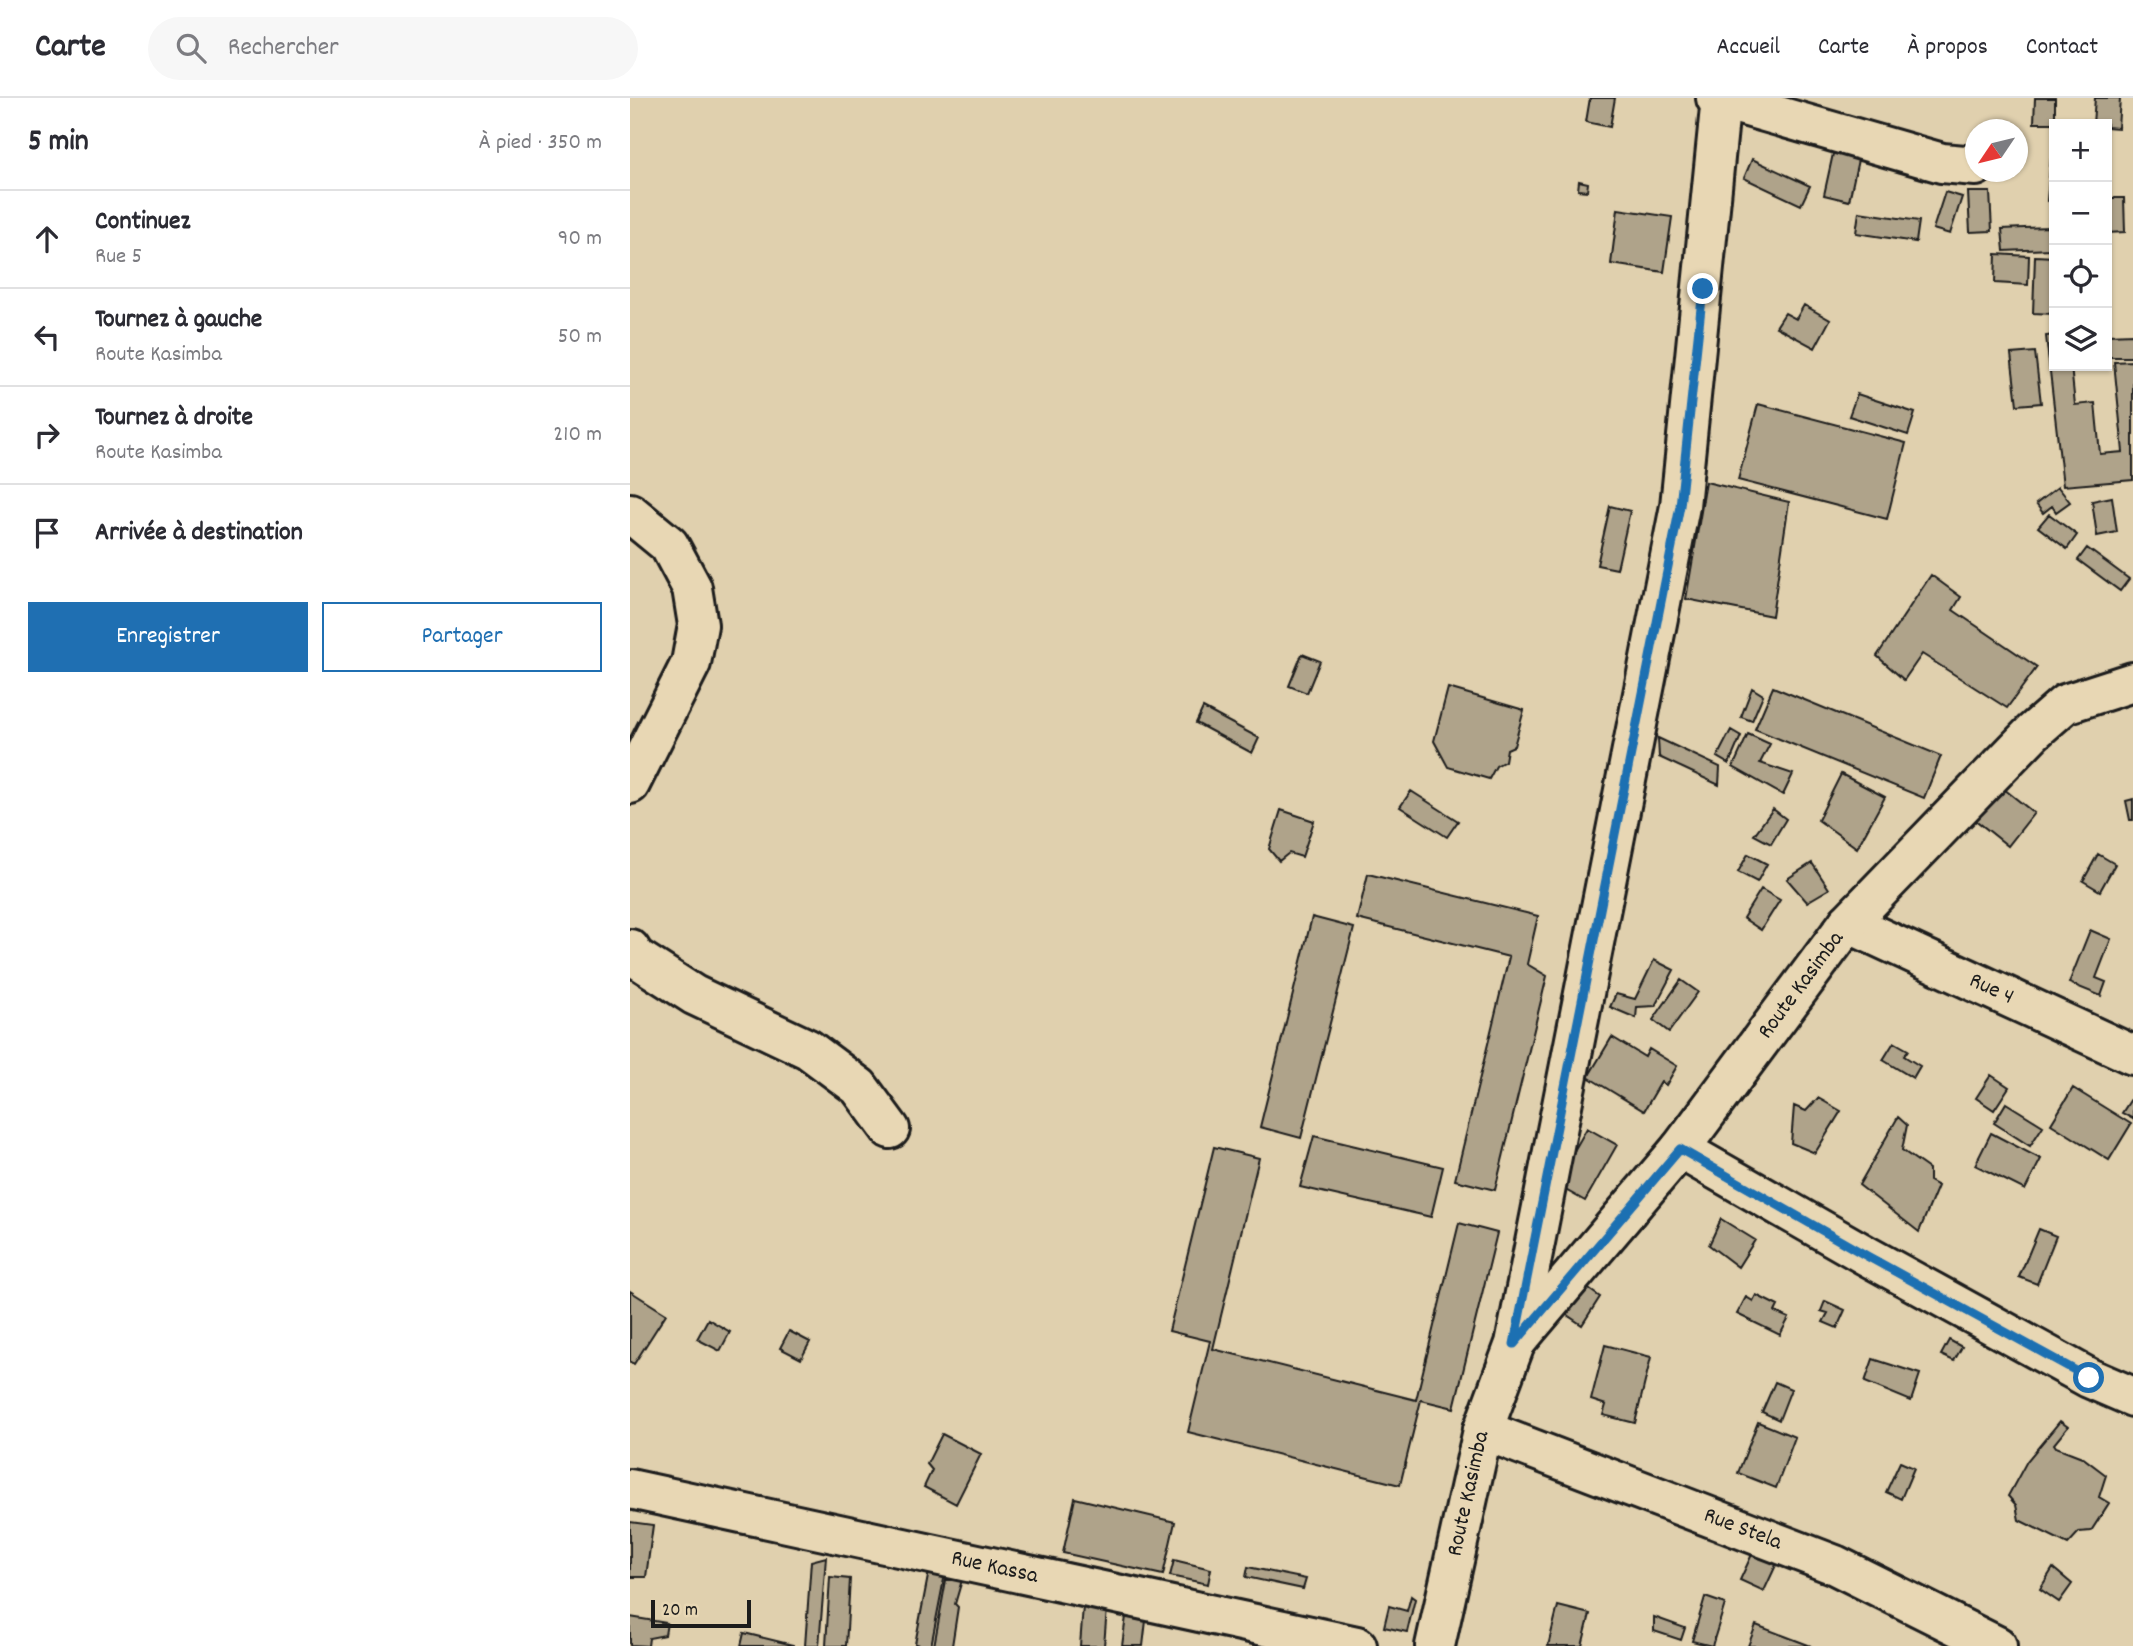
<!DOCTYPE html>
<html lang="fr">
<head>
<meta charset="utf-8">
<style>
	:root { --surface:#fff; --page:#f7f7f7; --text:#2b2b33; --muted:#7c7c81; --line:#e1e1e2; --accent:#1f6fb2 }
	body { margin:0; font-family:Dekko,sans-serif; background:var(--page); color:var(--text) }
	.controls { position:absolute; right:21px; top:21px; display:grid; overflow:hidden; border-radius:0px; box-shadow:0 2px 5px #0004 }
	.controls button { width:63px; height:63px; display:grid; place-items:center; padding:0; border:0; border-bottom:2px solid var(--line); background:var(--surface); color:var(--text); font:35px sans-serif }
	.compass { position:absolute; left:1335px; top:21px; width:63px; height:63px; border-radius:50%; background:var(--surface); box-shadow:0 2px 5px #0004; rotate:235deg }
	.scale { position:absolute; left:21px; bottom:18px; width:100px; box-sizing:border-box; padding-left:7px; border:4px solid #1c1c1c; border-top:0; font-size:19px; line-height:24px; white-space:nowrap; color:#1c1c1c; -webkit-text-stroke:5px #e8d7b4; paint-order:stroke }
	.stop { position:absolute; width:21px; height:21px; margin:-16px; border:5px solid #1f6fb2; border-radius:50%; background:#fff }
	.stop.end { background:#1f6fb2; border-color:#fff; box-shadow:0 2px 7px #0008 }
	.list { margin:0; padding:0; list-style:none }
	h2 { display:flex; justify-content:space-between; align-items:center; height:91px; margin:0; padding:0 28px; font-size:30px }
	h2 small { font-size:23px; font-weight:400; color:var(--muted) }
	.list li { display:grid; grid-template-columns:46px 1fr auto; gap:21px; align-items:center; box-sizing:border-box; height:98px; padding:0 28px; border-top:2px solid var(--line) }
	.list b { display:block; font-size:26px; white-space:nowrap }
	.list p { margin:0; font-size:23px; white-space:nowrap; color:var(--muted) }
	.list em { font-size:23px; font-style:normal; color:var(--muted) }
	.actions { display:flex; gap:14px; padding:21px 28px }
	.actions a { flex:1; padding:16px 0; border:2px solid var(--accent); border-radius:0px; text-align:center; font-size:24px; color:var(--accent) }
	.actions .main { background:var(--accent); color:#fff }
	.icon { flex:none; width:38px; height:38px; fill:none; stroke:currentColor; stroke-width:2; stroke-linecap:round; stroke-linejoin:round }
	.map { position:relative; flex:none; width:1503px; height:1548px; overflow:hidden }
	header { display:flex; align-items:center; gap:42px; box-sizing:border-box; height:98px; padding:0 35px; background:var(--surface); border-bottom:2px solid var(--line) }
	header strong { font-size:33px }
	nav { display:flex; gap:38px; margin-inline-start:auto; font-size:24px }
	.search { width:490px; height:63px; background:var(--page); display:flex; align-items:center; gap:18px; box-sizing:border-box; padding:0 24px; border-radius:38px; color:var(--muted); font-size:26px }
	main { display:flex }
	aside { flex:1; background:var(--surface) }
	.map>svg:first-child { display:block }
	.building { fill:#afa38a; stroke:#1c1c1c; stroke-width:2 }
	.lines { fill:none; stroke-linecap:round; stroke-linejoin:round }
	.minor-casing { stroke:#1c1c1c; stroke-width:44 }
	.minor { stroke:#e8d7b4; stroke-width:38 }
	.route { stroke:#1f6fb2; stroke-width:9 }
	.labels { text-anchor:middle; dominant-baseline:central; stroke-width:5; stroke-linejoin:round; paint-order:stroke }
	.street-label { font-size:23px; fill:#1c1c1c; stroke:#e8d7b4 }
</style>
</head>
<body>
<header>
<strong>Carte</strong>
<div class="search"><svg class="icon" aria-label="search" viewBox="0 0 24 24"><circle cx="10" cy="10" r="6"/><path d="M15 15l6 6"/></svg>Rechercher</div>
<nav><a>Accueil</a><a>Carte</a><a>À propos</a><a>Contact</a></nav>
</header>
<main>
<aside>
<h2>5 min<small>À pied · 350 m</small></h2>
<ul class="list">
<li><svg class="icon" aria-label="ahead" viewBox="0 0 24 24"><path d="M12 20V5M6 11l6-6 6 6"/></svg><div><b>Continuez</b><p>Rue 5</p></div><em>90 m</em></li>
<li><svg class="icon" aria-label="left" viewBox="0 0 24 24"><path d="M17 20v-9H6M10 6l-5 5 5 5"/></svg><div><b>Tournez à gauche</b><p>Route Kasimba</p></div><em>50 m</em></li>
<li><svg class="icon" aria-label="right" viewBox="0 0 24 24"><path d="M7 20v-9h11M14 6l5 5-5 5"/></svg><div><b>Tournez à droite</b><p>Route Kasimba</p></div><em>210 m</em></li>
<li><svg class="icon" aria-label="arrive" viewBox="0 0 24 24"><path d="M6 21V4h12l-3 4 3 4H6"/></svg><div><b>Arrivée à destination</b></div></li>
</ul>
<div class="actions"><a class="main">Enregistrer</a><a>Partager</a></div>
</aside>
<div class="map">
<svg width="1503" height="1548" viewBox="0 0 1503 1548">
	<rect width="100%" height="100%" fill="#e0d0ae"/>
	<filter id="ink" filterUnits="userSpaceOnUse"><feTurbulence type="fractalNoise" baseFrequency=".0143" numOctaves="2"/><feDisplacementMap in="SourceGraphic" scale="14" xChannelSelector="R" yChannelSelector="G"/><feConvolveMatrix kernelMatrix="1 2 1 2 8 2 1 2 1" color-interpolation-filters="sRGB"/></filter>
	<g filter="url(#ink)">
		<path class="building" d="M960,0H985L980,29L956,24Z
			M1405,0H1425V25H1404Z
			M1465,0H1490L1488,30L1477,29V26H1463Z
			M1206,42L1231,48L1219,103L1194,97Z
			M1421,60L1424,61V104L1417,103Z
			M1122,61L1180,88L1171,107L1114,80Z
			M949,83L958,85L957,93L948,92Z
			M1315,94L1332,99L1320,136L1303,131Z
			M1338,94H1360L1362,133L1340,134Z
			M1477,100H1494L1495,134L1477,135Z
			M988,111L1042,119L1034,174L981,166Z
			M1229,114L1289,123L1286,144L1226,135Z
			M1419,129L1420,151L1374,153L1372,131Z
			M1366,156L1399,158L1398,187L1365,185Z
			M1405,158L1424,159V216L1403,215Z
			M1174,207L1200,222L1185,250L1146,229L1155,215L1166,221Z
			M1503,236V259H1477V237Z
			M1424,237V268H1441L1445,307L1465,305L1470,356L1493,354L1484,264L1503,263V382L1433,388L1416,238Z
			M1405,254L1411,305L1387,307L1381,256Z
			M1227,296L1285,315L1278,337L1219,318Z
			M1128,306L1276,345L1257,421L1108,382Z
			M1076,384L1159,404L1142,518L1056,501Z
			M1428,389L1440,404L1426,414L1422,408L1413,415L1406,406Z
			M1482,399L1487,434L1467,438L1462,403Z
			M980,408L1000,413L987,471L967,467Z
			M1419,416L1447,437L1437,451L1408,429Z
			M1457,450L1499,481L1490,493L1448,462Z
			M1301,477L1331,499L1323,512L1407,569L1377,610L1292,556L1274,582L1247,558Z
			M672,556L690,563L677,595L659,588Z
			M1143,589L1311,658L1294,700L1125,631Z
			M818,590L894,612L884,648L877,651L875,663L866,668L859,681L818,669L804,643Z
			M1122,590L1133,597L1122,623L1111,619Z
			M573,610L629,640L622,655L566,625Z
			M1101,632L1111,638L1099,666L1087,659Z
			M1118,636L1140,646L1130,665L1163,676L1153,697L1103,669Z
			M1028,640L1090,669L1089,687L1029,659Z
			M1211,676L1255,699L1227,750L1188,722Z
			M1369,687L1404,715L1378,748L1343,720Z
			M781,693L828,723L817,739L770,709Z
			M1503,701V722H1500L1496,703Z
			M1143,711L1156,721L1141,746L1124,737Z
			M651,712L684,723L672,759L659,755L649,763L639,751Z
			M1118,756L1137,766L1127,784L1108,774Z
			M1468,756L1485,766L1470,793L1453,783Z
			M1182,765L1199,791L1177,804L1157,781Z
			M738,776L908,818L897,866L917,878L865,1092L825,1082L879,859L727,821Z
			M1131,791L1150,802L1131,832L1113,820Z
			M682,819L724,830L671,1040L630,1029Z
			M1460,832L1481,841L1466,880L1476,884L1471,898L1439,885Z
			M1024,862L1044,872L1025,908L1007,909L1006,920L980,909L986,896L1005,901Z
			M1051,882L1068,894L1039,934L1023,922Z
			M982,939L1015,959L1019,951L1047,968L1036,987L1031,984L1014,1013L958,979Z
			M1264,944L1278,952L1274,958L1290,968L1283,980L1253,962Z
			M1361,977L1379,989L1364,1012L1346,1000Z
			M1443,990L1501,1026L1479,1062L1421,1026Z
			M1188,1000L1211,1013L1185,1055L1161,1045L1164,1008L1176,1013Z
			M1501,1001L1503,1002V1021L1492,1015Z
			M1376,1005L1413,1028L1400,1048L1364,1025Z
			M1268,1019L1277,1027L1272,1052L1299,1071V1083L1308,1088L1289,1134L1229,1087Z
			M957,1030L987,1047L955,1103L925,1086Z
			M1361,1035L1411,1061L1395,1092L1345,1067Z
			M684,1038L813,1069L801,1119L670,1089Z
			M584,1049L629,1060L583,1251L786,1302L829,1125L867,1135L824,1310L791,1302L770,1387L558,1334L580,1243L539,1233Z
			M1091,1121L1125,1142L1108,1169L1079,1147Z
			M1409,1131L1426,1138L1407,1186L1389,1179Z
			M953,1187L970,1199L952,1227L934,1215Z
			M0,1193L36,1216L4,1266L0,1264Z
			M1126,1197L1148,1208L1145,1214L1159,1220L1150,1237L1107,1216L1116,1199L1123,1203Z
			M1195,1203L1215,1212L1207,1230L1193,1224L1198,1215L1191,1213Z
			M78,1221L100,1234L90,1253L67,1241Z
			M159,1233L180,1244L171,1261L150,1250Z
			M1319,1242L1332,1249L1324,1263L1311,1257Z
			M975,1247L1021,1259L1005,1325L973,1317L976,1307L961,1302Z
			M1243,1261L1290,1276L1281,1303L1235,1284Z
			M1145,1284L1161,1291L1149,1322L1132,1314Z
			M1430,1323L1438,1329L1424,1346L1426,1349L1452,1359L1476,1377L1469,1399L1479,1405L1461,1433L1449,1434L1438,1446L1389,1422L1386,1407L1378,1398L1397,1363Z
			M1128,1324L1165,1339L1146,1390L1108,1375Z
			M312,1336L351,1356L326,1406L294,1389L302,1372L297,1366Z
			M1270,1364L1284,1370L1271,1401L1256,1394Z
			M445,1400L545,1424L533,1477L433,1455Z
			M0,1424L23,1427L16,1479H0Z
			M1123,1454L1147,1465L1134,1493L1110,1482Z
			M196,1459L189,1548H175L181,1463Z
			M544,1462L581,1471L578,1486L540,1478Z
			M618,1469L676,1481L673,1491L616,1479Z
			M1423,1470L1442,1486L1429,1504L1410,1491Z
			M299,1473L315,1476L301,1548H295L285,1546Z
			M200,1479L220,1481L216,1548H196Z
			M316,1482H332L325,1506L328,1509L322,1548H304Z
			M781,1498L785,1501L777,1534L754,1529L759,1508L777,1513Z
			M1075,1499L1095,1506L1082,1548L1062,1543Z
			M453,1508L477,1510L474,1548H450Z
			M928,1508L960,1516L952,1548H918Z
			M497,1511L517,1514L513,1548H492Z
			M0,1519L37,1525L35,1537L19,1540L18,1548L0,1547Z
			M1024,1519L1055,1530L1051,1542L1024,1533Z
			M1126,1527L1181,1548H1118Z
			M114,1535L163,1547V1548H111Z"/>
		<g class="lines">
			<g class="minor-casing">
				<g id="minor">
					<path d="M1086,0L1312,65L1346,68"/>
					<path d="M0,415L39,447L62,490L68,527L61,565L0,686"/>
					<path id="s1" d="M1218,825L1503,957"/>
					<path d="M0,851L5,859L64,897L178,951L229,989L260,1031"/>
					<path d="M1050,1051L1237,1158L1459,1280L1503,1299"/>
					<path id="s2" d="M886,1244L1050,1051L1218,825L1403,634L1435,606L1503,584"/>
					<path id="s3" d="M853,1332L1205,1467L1367,1548"/>
					<path id="s4" d="M0,1391L727,1548"/>
					<path id="s5" d="M805,1548L853,1332L885,1246L1050,408L1091,0"/>
				</g>
			</g>
			<use href="#minor" class="minor"/>
		</g>
	</g>
	<g class="lines" filter="url(#ink)">
		<path class="route" d="M1073,191L1050,408L884,1246L1050,1051L1237,1158L1459,1280"/>
	</g>
	<g class="labels">
		<g class="street-label">
			<text stroke="none"><textPath href="#s2" startOffset="457">Route Kasimba</textPath></text>
			<text stroke="none"><textPath href="#s1" startOffset="158">Rue 4</textPath></text>
			<text stroke="none"><textPath href="#s5" startOffset="156">Route Kasimba</textPath></text>
			<text stroke="none"><textPath href="#s3" startOffset="278">Rue Stela</textPath></text>
			<text stroke="none"><textPath href="#s4" startOffset="373">Rue Kassa</textPath></text>
		</g>
	</g>
</svg>
<div class="controls">
<button>+</button>
<button>−</button>
<button><svg class="icon" aria-label="locate" viewBox="0 0 24 24"><circle cx="12" cy="12" r="6"/><path d="M12 2v4M12 18v4M2 12h4M18 12h4"/></svg></button>
<button><svg class="icon" aria-label="layers" viewBox="0 0 24 24"><path d="M12 4l9 5-9 5-9-5zM3 14l9 5 9-5"/></svg></button>
</div>
<svg class="compass" viewBox="-18 -18 36 36"><path d="M0-13l5 13h-10z" fill="#e53935"/><path d="M0 13l5-13h-10z" fill="#7c7c81"/></svg>
<div class="scale">20 m</div>
<div class="stop" style="left:1459px;top:1280px"></div>
<div class="stop end" style="left:1073px;top:191px"></div>
</div>
</main>
</body>
</html>
